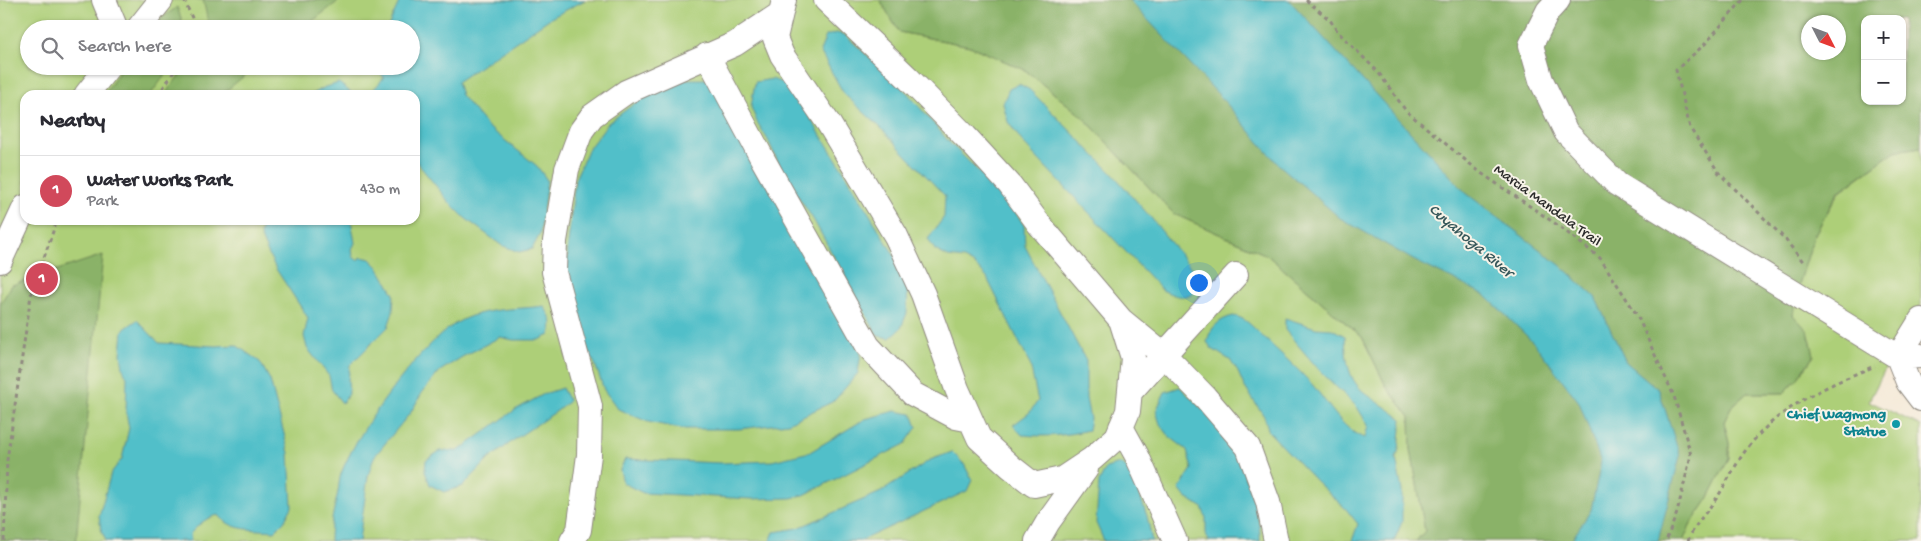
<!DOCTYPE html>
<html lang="en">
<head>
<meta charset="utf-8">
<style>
	:root { --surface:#fff; --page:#f7f7f7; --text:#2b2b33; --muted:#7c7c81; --line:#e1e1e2; --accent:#d1495b }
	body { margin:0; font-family:"Gochi Hand",sans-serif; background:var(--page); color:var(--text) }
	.controls { position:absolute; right:15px; top:15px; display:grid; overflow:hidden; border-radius:10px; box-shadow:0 1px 4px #0004 }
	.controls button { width:45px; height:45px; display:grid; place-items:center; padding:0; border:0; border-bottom:1px solid var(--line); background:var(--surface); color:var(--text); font:25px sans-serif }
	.compass { position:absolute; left:1801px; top:15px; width:45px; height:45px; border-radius:50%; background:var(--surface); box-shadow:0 1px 4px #0004; rotate:132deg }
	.you { position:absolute; left:1198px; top:282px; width:18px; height:18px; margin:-12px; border:4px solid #fff; border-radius:50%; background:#1a73e8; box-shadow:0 0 0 8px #1a73e833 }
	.badge { display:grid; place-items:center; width:32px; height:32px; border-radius:50%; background:var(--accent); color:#fff; font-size:16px; font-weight:700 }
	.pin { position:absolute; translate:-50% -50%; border:2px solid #fff; box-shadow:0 1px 5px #0006 }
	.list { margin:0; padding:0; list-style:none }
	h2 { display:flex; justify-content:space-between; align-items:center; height:65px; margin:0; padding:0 20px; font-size:21px }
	h2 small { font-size:16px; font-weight:400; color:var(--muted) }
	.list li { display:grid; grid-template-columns:32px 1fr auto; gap:15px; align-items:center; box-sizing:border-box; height:70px; padding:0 20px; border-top:1px solid var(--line) }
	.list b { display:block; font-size:19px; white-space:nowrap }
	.list p { margin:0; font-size:16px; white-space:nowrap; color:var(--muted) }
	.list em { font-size:16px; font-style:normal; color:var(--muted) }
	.icon { flex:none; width:28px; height:28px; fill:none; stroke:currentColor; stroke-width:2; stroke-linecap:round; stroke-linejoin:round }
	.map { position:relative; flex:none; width:1921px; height:541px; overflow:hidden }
	.search { position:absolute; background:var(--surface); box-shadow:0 1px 4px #0004; left:20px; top:20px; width:400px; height:55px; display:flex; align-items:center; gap:12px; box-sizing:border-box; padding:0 18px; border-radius:28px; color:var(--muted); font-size:19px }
	.panel { position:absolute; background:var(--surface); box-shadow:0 1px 4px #0004; left:20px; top:90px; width:400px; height:135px; border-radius:15px }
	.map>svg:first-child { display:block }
	.green { fill:#adcf78; stroke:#6c7d52; fill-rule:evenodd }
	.forest { fill:#8ab268; stroke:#5a6e4a; fill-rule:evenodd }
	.water { fill:#51bfc9; stroke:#3e757a }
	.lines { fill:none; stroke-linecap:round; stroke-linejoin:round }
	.minor-casing { stroke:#908a80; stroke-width:26 }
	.path { stroke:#908a80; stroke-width:3; stroke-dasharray:4 4; stroke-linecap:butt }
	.minor { stroke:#fff; stroke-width:24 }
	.culture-dot { fill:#0f9aa8; stroke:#f7f3e8; stroke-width:2 }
	.labels { text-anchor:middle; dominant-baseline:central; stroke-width:4; stroke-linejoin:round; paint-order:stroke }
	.street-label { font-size:15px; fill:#2b2b2b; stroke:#f7f3e8 }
	.culture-label { font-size:15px; font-weight:bold; fill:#0d838f; stroke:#f7f3e8; text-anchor:end }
	.water-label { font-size:16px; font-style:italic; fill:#36575a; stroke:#f7f3e8 }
</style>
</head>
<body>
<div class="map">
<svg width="1921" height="541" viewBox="0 0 1921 541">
	<rect width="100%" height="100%" fill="#f7f3e8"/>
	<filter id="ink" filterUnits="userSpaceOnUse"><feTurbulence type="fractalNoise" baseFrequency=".02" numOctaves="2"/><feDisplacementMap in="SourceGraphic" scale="10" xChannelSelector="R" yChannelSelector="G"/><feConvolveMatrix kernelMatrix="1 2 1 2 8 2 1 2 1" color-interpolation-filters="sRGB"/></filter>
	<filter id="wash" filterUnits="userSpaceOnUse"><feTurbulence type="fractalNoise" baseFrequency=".0096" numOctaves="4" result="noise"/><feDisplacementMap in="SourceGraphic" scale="20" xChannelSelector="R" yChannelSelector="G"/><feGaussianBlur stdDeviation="1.12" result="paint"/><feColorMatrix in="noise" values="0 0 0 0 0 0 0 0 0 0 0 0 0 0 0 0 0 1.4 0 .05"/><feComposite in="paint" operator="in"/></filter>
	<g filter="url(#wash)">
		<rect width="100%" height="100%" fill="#f5e8d5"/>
		<path class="green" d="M0,0H880L899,32L970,46L1025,70L1083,117L1174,214L1267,255L1362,337L1386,386L1410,417L1411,449L1425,531L1416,541H0ZM29,29H411V66H29ZM25,95H415V220H25Z
			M1921,147V305L1904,331L1869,401L1921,426V541H1683L1691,524L1708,499L1729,458V443L1724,422L1731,407L1747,393H1784L1798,378L1814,356L1808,331L1792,315L1796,294L1814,236L1839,192L1895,151Z"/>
		<path class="forest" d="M203,0H340L302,29H210Z
			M880,0H1921V147L1895,151L1838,192L1814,236L1796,294L1793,315L1808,331L1814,355L1798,378L1784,393H1747L1731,407L1724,422L1729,443V458L1708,499L1691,524L1683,541H1416L1425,531L1411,449L1410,417L1386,386L1362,337L1267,255L1174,214L1083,117L1025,70L970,46L899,32ZM1865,19H1902V101H1865ZM1808,22H1838V52H1808Z
			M177,7L185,29H154L162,18Z
			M123,66H172L150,95H104Z
			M186,66H256L221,95H165Z
			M103,255L76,541H0V304L12,285Z"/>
		<path class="water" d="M400,0H585L549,19L457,82L461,95L487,126L537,166L547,180L540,234L532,249L519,252L501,245L465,218L449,202L415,160V95H362C372,93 378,85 384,77L372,66H411V29H387Z
			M1129,0H1289L1466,193L1560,265L1595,297L1626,362L1659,390L1680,456L1658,541H1571L1591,510L1601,462L1579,402L1534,343L1485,295L1415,261L1340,218L1277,163L1220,96Z
			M836,33L845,35L904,89L950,143L988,181L1013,209L1024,225L1025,246L1086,361V398L1090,419L1088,430C1066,436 1044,437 1022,435L1013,425L1029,413L1038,401L1030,364L987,278L975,265L964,259L948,257L935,250L928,239L944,217L945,196L880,127L844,94L820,51L826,36Z
			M687,79H709L861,353L858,373L834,401L788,423L739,429H682L648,422L618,409L604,390L595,364L581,337L567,276L568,243L575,179L589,148L608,123L649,93Z
			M772,79L788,85L796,96L840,165L908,278L907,313L901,328L890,338L878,336L813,219L783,173L768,140L757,122L751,107L755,82Z
			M339,83L354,95H311L325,87Z
			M1019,84L1030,90L1111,172L1152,219L1199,278L1200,288C1184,300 1180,298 1162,290L1024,144L1008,122L1003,103L1009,89Z
			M263,220H351L355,243L352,249L353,257L357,260L362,257L370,259L378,267L394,294L393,312L388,327L350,365L348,380L349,394L342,403L332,390L329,376L307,348L304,336L308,318L276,269L266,249L260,235Z
			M544,306C551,319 554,319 550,335L539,340H513L500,337L462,357L440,371L422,393L411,412L374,457L368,476L359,541H330C330,524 334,509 338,492C339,486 339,480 341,474C355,434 420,345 455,324C482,307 514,310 544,306Z
			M1233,316C1245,317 1253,327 1261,335C1277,350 1294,365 1309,381C1325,398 1343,432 1365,438L1368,425L1357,407L1321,372L1285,330V318L1316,328L1332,329L1345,336C1347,394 1362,388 1402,419L1399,449L1396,458L1402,491V522L1394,541H1352L1358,524L1346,509L1317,482L1269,432L1264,416L1244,386L1238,372L1230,360L1212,349L1207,342C1210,327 1220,319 1233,316Z
			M137,320L159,343L216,346L236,345L260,362L270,380L289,453L292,507L284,522L275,531C256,529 231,532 219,515C206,517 198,525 190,534L191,541H106L101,529L99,516L111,473L122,459L129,428L126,412L127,377L123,369L121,354L123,330Z
			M1180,387C1194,402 1211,416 1223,432C1239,455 1262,513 1260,541H1209L1206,534V518L1202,507L1186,498L1179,489L1192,469L1187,450L1170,437L1160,424L1156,411L1165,392Z
			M562,388L569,401L557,411L518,437L489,459L463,486L444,492L430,485L425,471L426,460L440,451H458L515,410L544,394Z
			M895,411L912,414L917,427L905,444L804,495L791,498L752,499L643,493L623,483L620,470L625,459L721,463L772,461L810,452L865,419Z
			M952,452L964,464L972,480L967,491L860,541H770L774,532L798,528L881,492L930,460Z
			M1120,464L1131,471L1147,516L1152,541H1104L1096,523L1099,482L1106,468Z"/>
	</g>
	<g filter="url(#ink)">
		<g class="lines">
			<g class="minor-casing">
				<path id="minor" d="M104,0L116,29
					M784,0L775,38L782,55L829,124L896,236L923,294L957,389L979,438L1011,467L1034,485L1062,479L1092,459L1117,437L1128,411L1133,358L1121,320L1039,224L1010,185L965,136L908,78L826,0
					M1558,0L1548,11L1531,45L1541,80L1566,132L1617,184L1898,357L1908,382L1921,399
					M138,29L161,0
					M707,55L762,158L868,346L913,394L956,417L971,420
					M86,95L109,66
					M0,261L25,207
					M1121,320L1166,357L1205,397L1248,447L1268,502L1276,541
					M1898,357L1921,320
					M1898,357L1921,356
					M1131,391L1236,275
					M1121,427L1137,456L1175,541
					M572,541L579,530L589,455L590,406L554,272L555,241L567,169L581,131L592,116L626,92L735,44L780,14
					M1037,541L1048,522L1086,469"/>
			</g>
			<path class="path" d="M184,0L197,29
				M1306,0L1330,20L1338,32L1378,72L1406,111L1481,173L1556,224L1600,258L1637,315L1655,355L1674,396L1691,455L1677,513L1666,541
				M1743,0L1705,44L1676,70L1690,128L1719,173L1784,238L1805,264
				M158,95L178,66
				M4,541L7,460L31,295L57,220
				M1688,541C1694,524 1710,509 1720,493C1731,475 1740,455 1755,439C1783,405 1835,382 1875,366"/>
			<use href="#minor" class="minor"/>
		</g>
	</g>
	<circle class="culture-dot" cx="1896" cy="424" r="5"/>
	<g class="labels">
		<g class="street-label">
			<text transform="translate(1547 206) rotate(36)">Marcia Mandala Trail</text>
		</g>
		<g class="culture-label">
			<text x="1886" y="415">Chief Wagmong<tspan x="1886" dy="17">Statue</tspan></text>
		</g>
		<g class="water-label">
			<text transform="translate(1470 242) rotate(40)">Cuyahoga River</text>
		</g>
	</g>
</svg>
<div class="controls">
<button>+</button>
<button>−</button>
</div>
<svg class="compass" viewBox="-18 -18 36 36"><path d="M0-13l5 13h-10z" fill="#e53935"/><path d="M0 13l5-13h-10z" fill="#7c7c81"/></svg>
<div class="you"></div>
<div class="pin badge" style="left:42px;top:279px">1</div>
<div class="search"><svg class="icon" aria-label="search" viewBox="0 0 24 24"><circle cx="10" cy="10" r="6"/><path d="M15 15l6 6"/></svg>Search here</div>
<section class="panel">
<h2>Nearby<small></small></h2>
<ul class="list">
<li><span class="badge">1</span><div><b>Water Works Park</b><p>Park</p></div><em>430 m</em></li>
</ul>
</section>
</div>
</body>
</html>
